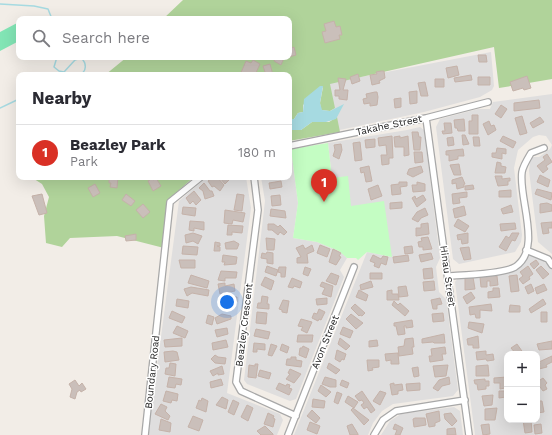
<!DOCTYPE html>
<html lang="en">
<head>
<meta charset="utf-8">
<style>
	:root { --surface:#fff; --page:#f2f2f3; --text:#2b2b33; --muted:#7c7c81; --line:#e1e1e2; --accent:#d93025 }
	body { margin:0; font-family:"Work Sans",sans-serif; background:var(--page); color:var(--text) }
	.controls { position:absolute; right:12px; bottom:12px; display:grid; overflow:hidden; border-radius:8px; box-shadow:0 4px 16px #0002 }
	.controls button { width:36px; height:36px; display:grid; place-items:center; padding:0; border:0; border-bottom:1px solid var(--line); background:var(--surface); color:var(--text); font:20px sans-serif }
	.you { position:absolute; left:227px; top:302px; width:14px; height:14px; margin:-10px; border:3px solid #fff; border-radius:50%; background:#1a73e8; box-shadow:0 0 0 6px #1a73e833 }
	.badge { display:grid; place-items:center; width:26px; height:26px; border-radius:50%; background:var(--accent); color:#fff; font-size:13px; font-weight:700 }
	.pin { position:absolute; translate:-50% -33px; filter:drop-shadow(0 1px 2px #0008) }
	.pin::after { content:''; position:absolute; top:21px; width:14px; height:12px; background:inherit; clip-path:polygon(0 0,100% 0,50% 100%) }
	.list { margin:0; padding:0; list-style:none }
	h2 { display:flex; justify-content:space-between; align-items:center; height:52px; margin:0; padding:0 16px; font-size:17px }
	h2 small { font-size:13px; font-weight:400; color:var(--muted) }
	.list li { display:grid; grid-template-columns:26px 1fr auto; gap:12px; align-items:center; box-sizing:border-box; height:56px; padding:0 16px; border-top:1px solid var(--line) }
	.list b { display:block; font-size:15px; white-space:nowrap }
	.list p { margin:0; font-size:13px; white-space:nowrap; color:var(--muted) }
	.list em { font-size:13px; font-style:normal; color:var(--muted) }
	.icon { flex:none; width:22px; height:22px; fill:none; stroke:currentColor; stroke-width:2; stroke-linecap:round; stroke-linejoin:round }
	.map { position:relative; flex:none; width:552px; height:435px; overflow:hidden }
	.search { position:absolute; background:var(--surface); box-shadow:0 4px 16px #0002; left:16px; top:16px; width:276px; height:44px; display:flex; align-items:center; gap:10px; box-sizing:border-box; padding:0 14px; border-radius:8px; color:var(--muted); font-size:15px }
	.panel { position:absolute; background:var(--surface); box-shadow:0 4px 16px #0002; left:16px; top:72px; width:276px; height:108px; border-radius:8px }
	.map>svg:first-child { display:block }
	.residential { fill:#dfdede; fill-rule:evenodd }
	.forest { fill:#b0d39a }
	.park { fill:#c4fdc3 }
	.pitch { fill:#82e5b5 }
	.water { fill:#a6dae1 }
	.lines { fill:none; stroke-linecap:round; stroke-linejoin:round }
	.stream { stroke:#a6dae1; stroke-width:1.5 }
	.building { fill:#cabfba; stroke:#c5b2a9 }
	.street-casing { stroke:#a8a8a8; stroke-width:8 }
	.street { stroke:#fff; stroke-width:5.5 }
	.labels { text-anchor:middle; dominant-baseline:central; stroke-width:3; stroke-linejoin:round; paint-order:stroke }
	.street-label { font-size:10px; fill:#212121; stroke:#fff }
</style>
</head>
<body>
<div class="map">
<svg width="552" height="435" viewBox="0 0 552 435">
	<rect width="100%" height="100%" fill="#f2ede7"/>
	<path class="residential" d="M491,52L494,86L492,90L480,97L424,112L335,131L329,83Z
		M552,94V145L546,136L539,135L533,137L518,150L514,168L522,235L521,242L515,252L459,264L453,259L436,127L440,119L478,109H490L493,102Z
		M420,127L424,130L440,258L436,267L439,292L446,299L458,390L453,396L393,404L382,411L373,423L368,435H294L367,252L392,257L351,207L332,178L328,143L407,130Z
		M552,145V254L538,242L529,171L530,162L533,157H539L550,149Z
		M289,149H291L298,203L293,238L317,242L339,251L347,258L340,270L344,277L296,399L290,401L247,384L244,380L265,201L261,177H289Z
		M207,177H246L251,208L227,393L280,414L283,420L277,435H148L179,201Z
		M529,253L542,260L552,268V435H475L455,282L459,277L505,273L516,269ZM507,354H537V420H507Z
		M454,407L460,411L463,435H381L390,421L401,414Z"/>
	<path class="forest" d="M183,0H552V79L499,88L494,47L330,84L335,108L330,111L321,110L320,103L323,87L303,105V112L298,113L294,119H289V75H105L127,57H289V19H163Z
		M337,117L340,132L289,141V130H301L312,122H329Z
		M31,177H194L170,198L164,248L117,236L70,238L62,247L46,243L44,216L49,197L42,184Z"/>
	<path class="park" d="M328,143L332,178L348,176L351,206L384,201L392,257L367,252L358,260L356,258H347L339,251L317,242L293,238L298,203L291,149Z"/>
	<path class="pitch" d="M19,22V41L0,51V32Z"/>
	<path class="water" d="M320,86H323L320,103L322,110L330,111L344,104L336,119L326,122H312L301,130H289V119H294L298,113L303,112L304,99Z"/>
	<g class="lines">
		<path class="stream" d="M0,4L34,6L48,9L52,19
			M57,57L54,67L59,71L64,72L75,60L81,58C87,63 87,72 79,75
			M0,108L19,99"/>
	</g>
	<path class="building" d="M334,21L336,27L340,26L342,35H339L340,39L325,43L322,32L326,31L324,24Z
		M294,47L296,55L289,57V49Z
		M478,55H486L487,62H479Z
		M276,57H288L284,58L281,65L274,61Z
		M253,60L260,64L255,75H240L246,61L251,63Z
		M270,64L273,75H266L263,66Z
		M457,66L459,75L448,78L446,68Z
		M381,71H384L385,78L379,81L380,83L372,85L370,75L377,74L376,72Z
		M358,74L360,81L352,84L350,77Z
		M471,75L472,80L455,82L454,78Z
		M527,76L531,88L524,90L523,88L513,91L510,82Z
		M478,77H490V85H478Z
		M338,78L346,79L343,90H348L347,100L339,99V96H335V90H340Z
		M435,79H444V87H435Z
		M425,82L428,96H421L418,83Z
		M417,91V103L410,104L409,92Z
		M375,92H377L378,97L377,105L370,106V103L364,104L363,99L367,98L366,94Z
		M401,98V107L395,108L394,99Z
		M539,100L540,108L514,111V103Z
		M501,105L507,109L501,118L495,114Z
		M472,115H478V134H469V121H472Z
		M522,116L527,133L520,135L515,118Z
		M540,117L544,122L533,128L530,123Z
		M464,119L465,131H458L457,128H455L454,120Z
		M489,121L491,126L494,125L496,130L488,135L483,124Z
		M444,123H451L452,133L443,134L442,131H445Z
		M412,132H418L419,137H421L420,150H414Z
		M462,135H465L469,144L463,145Z
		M392,136L393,158H389V164L382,165L381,155H387L386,145L379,146L378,138Z
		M400,136V138L408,136L409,155L404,156V147H395L394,137Z
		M503,136L516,142L513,148L500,141Z
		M453,137L454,145L448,146L447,138Z
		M473,137H479L480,146H474Z
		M375,139V147L366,148L365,140Z
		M360,142L362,160L355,161L353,143Z
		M341,144L342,150L339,159L333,156L335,150L334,145Z
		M497,148L506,149V154L502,153V159L492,157V153H496Z
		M463,149L464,156H458V159L449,161V155H446V151Z
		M414,152H422L423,162L415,163Z
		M547,154L552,162L546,166L548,169L543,173L537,166L545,160L543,157Z
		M497,162L501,163V166L506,167L505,173H495Z
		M459,164L461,175H454L450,165Z
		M369,166L372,181L366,182L364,172L361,173L360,168Z
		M421,166L423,172L413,177L407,174L409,169Z
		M540,175L550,180L548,187L537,182Z
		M495,176H502V179L510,178V181H508V185L498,186Z
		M111,177H118L117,188L110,187L111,183H109V178Z
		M213,177H217L224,185L220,191L214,186L212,187L208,181Z
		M219,177H228L230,179L225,184Z
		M462,177L465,184H464V187L457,189L456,183L452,184V180Z
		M153,178V180L156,178L161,186L153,191L148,181Z
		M281,181L282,187L270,189L269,183Z
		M399,182H407V186L400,187L401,194L392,195L391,185L399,184Z
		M417,182L425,184V191L413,192L412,185H417Z
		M204,183L210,191H212L214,196L205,199L203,191L199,188Z
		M95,184L100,193L93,197L88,188Z
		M378,185L382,196L371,200L368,189Z
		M473,185L474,189L465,190V186Z
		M537,189L552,193L551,200L535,194Z
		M511,190V197H499V191Z
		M194,191L201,200L196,205L193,201L190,204L186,198Z
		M467,192V197L459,198L460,203L453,204L452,194Z
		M42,194L47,213L39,215L32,196Z
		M126,194L135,201L131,206L122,200Z
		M237,194L244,195L242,211L234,210Z
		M280,195L281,205L272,206L271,196Z
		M423,195L426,200L417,207L412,198L415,196L416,199Z
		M402,202V208L390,209V203Z
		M547,203L552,205V211L540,213V204Z
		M143,204L150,212L143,218L136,210Z
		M511,205L513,212L503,214L501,209Z
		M464,206L466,215L455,218L453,209Z
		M183,207L196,208L195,216L182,214Z
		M425,208L428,215L421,218L418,222L412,219L417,212Z
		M271,209L285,211L286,218L270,216Z
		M225,210L245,213L243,222L233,220L232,224L224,223Z
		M458,219L469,226L465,232L454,226Z
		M190,221L204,222V230L194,228V231L189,230Z
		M552,222V228H548L549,233L543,234L541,223Z
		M428,223L429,234L416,236V228H421V224Z
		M515,223L516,229L501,231L500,224Z
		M268,224H274L278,227L280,225L287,232L284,235L280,232L278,235L272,230H268Z
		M228,225L243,226L242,233L232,232V235H227Z
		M193,233L202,236L198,244L193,241L186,243L185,235Z
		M468,233V243L462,244L461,239L458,240L457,235Z
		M512,233H519L515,241L512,240L506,251L499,247L506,236L509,238Z
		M136,234V240L126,241L125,236Z
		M428,237L432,249L423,250V247H419L418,242L422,241L421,238Z
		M266,238L275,239L274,250H267Z
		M234,241L239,244L237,249H226L225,243Z
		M215,242L220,243V246H217L220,247V251H214Z
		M303,245L305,249L312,245L314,251L307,254L308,263H297V258L301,257L296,248Z
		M320,245L330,249L327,257L317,253Z
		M183,246L198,247L197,255L182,254Z
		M412,246L413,253L405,254L404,247Z
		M469,247L471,259L464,260L460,248Z
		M333,249L341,253L339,256L341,257L336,265L329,262Z
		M267,252L273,253V264L267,263V259L261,258L262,253L266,254Z
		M431,253L433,259L421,262L419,255Z
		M223,255L237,257L236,264L224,265L225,262H222Z
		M373,255L381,259L383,256L388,257L386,265L381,263L379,268L374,266L375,263L370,261Z
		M408,255L409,261L394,263L393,257Z
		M179,260H195V268H181Z
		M536,260L539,264L534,269L530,264Z
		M267,266L278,270L276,276L265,272Z
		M528,266L533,274L529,277L530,279L523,284L519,279L523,276L520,272Z
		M541,266L549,274L543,279L536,270Z
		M279,267H286L285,277H281V273L278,272Z
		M305,267L311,269L308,276L303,274Z
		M432,268L433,278L424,279L423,269Z
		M221,271L237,272L236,278H225V281L218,280Z
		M331,273L339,276L336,285L326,281Z
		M370,273H382V279H370Z
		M191,275L209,281L207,288L188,283Z
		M491,275L497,276L498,285L490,286V281H487V287H481L480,277Z
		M517,275L519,291L511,292L509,276Z
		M265,277L274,281L271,290L261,285Z
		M473,277L475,289L465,290V278Z
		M292,278L302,282L300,288L294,286L293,288L288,287Z
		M371,281L373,287L361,290L360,285Z
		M434,281L435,290L424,291L423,282Z
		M322,282L333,286L331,297L322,294L325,288L320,286Z
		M225,283V286L234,284L235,291L220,294L218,284Z
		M531,284L534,291L528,294L525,287Z
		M544,284L547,290L537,294L535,288Z
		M406,286L408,296L399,297L398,287Z
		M191,287L209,290L208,296L192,293L187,296L184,289Z
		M493,288H499L500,297L488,298V292L493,291Z
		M359,290L368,295L366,301L356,297Z
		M392,290V294H398L399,300H387V291Z
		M471,292L475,298L467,304L463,297Z
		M262,296L268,297L267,304H269V309L257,308L258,303H261Z
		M225,297H237V302H234L233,309L220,307V300H225Z
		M327,298V304L317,305L316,299Z
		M440,298L442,304L437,305V309H433L431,300Z
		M177,299L189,301L188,308L176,306Z
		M543,299L546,304L531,313L529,309Z
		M283,300L289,301L287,313L282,312V310L279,309Z
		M394,301L398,305L400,303L409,311L405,316L392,305Z
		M355,304L365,313L362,316L360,315L359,316L351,308Z
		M491,304L492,311L480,310V318H476L475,314L470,315L469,307Z
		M510,305L520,306V312H509Z
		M319,309L325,312L321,320L319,319L318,321L312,318L314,313L317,314Z
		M172,311L185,317L182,323L169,318Z
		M257,312L267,313L266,324L256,323Z
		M541,312H547V322H541Z
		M443,313L444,321L433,322L432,314Z
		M222,314L231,316V319L217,324L215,318Z
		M351,314L363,323L356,329L346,319Z
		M208,315L214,317L212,325L206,323Z
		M301,319L312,322L307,333L301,330L303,327L298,326Z
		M412,320L413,327L406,328V326H404L405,334L398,335L396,326H394V323Z
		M469,322L484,324L482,333L468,328Z
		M177,326L188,331L185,338L173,333Z
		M343,327L353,331L350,338L340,334Z
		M227,328L228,334L217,337L215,330Z
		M256,329L270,332L268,339L254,336Z
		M444,334L445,343H434L433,342L422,343V339Z
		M298,335H313L312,342H297Z
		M478,336L479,348H473V345H468L467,339Z
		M182,338V346L165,347L164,340Z
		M340,338L350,346L346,350L338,344Z
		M413,338L414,347H412L413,354L399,356L398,347L404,346L405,339Z
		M226,340L228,347L213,350L212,343Z
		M377,340L378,346L369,347V341Z
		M552,341V349L539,350L537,344Z
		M254,343L265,344V350L257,349V352H253Z
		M271,344L277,346L272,356L268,355Z
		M282,344L289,347L287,353L280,350Z
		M517,344L524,354H516L511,348Z
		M303,346L309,349L306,358L299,355L300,348H302Z
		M445,347L446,354H442L443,360L430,362L429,356H432L431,349Z
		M337,350L346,354L344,360L342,359L340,362L335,359Z
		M173,351L177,352L179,360L165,362L164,352Z
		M486,351V355L493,354L494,360L487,361L486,359L477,360L476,352Z
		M398,353L399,364H391V360L386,361L385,354Z
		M215,355L218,357L226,358L225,364L215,363L211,359Z
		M552,356V362L546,365L547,367L539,369L537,366L540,364L539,362Z
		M291,357H296V360L302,361L301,367L286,365L287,359H291Z
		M367,360H379V367L372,368L373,370L368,371Z
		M170,363L176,364L175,376L165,374L166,368H169Z
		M329,363L340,370L336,374L327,368Z
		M255,364H258L256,378L248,377L249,365L255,366Z
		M448,365L446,376L435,377L433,366Z
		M488,365L489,376H476V366Z
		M222,366L224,374L218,375V373L213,376L210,371Z
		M418,367L419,376L414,377L412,368Z
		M290,369L301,374L294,383L286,379L290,374L288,373Z
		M260,370L271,373L269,379L258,376Z
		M169,377L182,379L181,385L176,384L175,388L167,387Z
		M325,377L336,380V387H330L322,384Z
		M449,377L450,384L442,386L438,391L433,388L439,380Z
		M507,377L505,388L500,389V383H494V378Z
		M543,378L547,383L545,385L547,389L543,391L540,387L537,389V382Z
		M221,379L223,385L211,388L210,382Z
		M485,379V381H489V386H486V389L478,390L477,384H475L474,380Z
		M75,380L79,386L82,383L86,389L81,392L80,390L77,392L75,399L70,397L72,389L69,384Z
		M342,380L349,383L347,388L340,385Z
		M279,383L286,386L287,384L290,385L289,388L292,389L289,395L276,389Z
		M394,383V385L402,384L403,390L398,391V394L392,395L390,384Z
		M420,383V390L407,391L406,384Z
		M321,385L331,392L326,397L318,391Z
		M166,391L178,394L177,401L172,400L171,403L163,401Z
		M362,391L375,410L371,413L367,407L364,409L361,405L364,403L362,400L359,401L355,396Z
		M380,391L386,393L380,405L373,401Z
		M499,391H507L506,397L499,398Z
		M337,392L342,394L338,404L334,402Z
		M493,395L492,405L484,406L482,396Z
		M348,396L358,402L354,408L345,402Z
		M222,397L228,400L226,409L216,405Z
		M202,398L208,401L206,412L196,408L199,400L201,401Z
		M313,399L325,401L324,408L312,407Z
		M233,400L239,403L234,415L228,412Z
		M537,401H542L544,412L537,413Z
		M161,404L167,407L165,411L170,416L168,420L155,414Z
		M247,405L253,408L248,421L241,417Z
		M353,408L369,420L364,425L351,410Z
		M497,408L495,420H485V409Z
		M312,410L320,418L316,423L307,416Z
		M439,411L440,421L435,423V426L429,427L426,414Z
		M268,413L274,416L273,418L275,419L273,427L264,424Z
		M451,413L457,421L452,426L445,419L444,414Z
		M193,416L203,420L199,431L188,427Z
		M415,418H425L426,425L414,427L413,419Z
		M161,419L171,423L170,432L159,430Z
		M523,420H531L532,432L525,433Z
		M310,422L320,426L317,434L307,430Z
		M352,424L358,434V435H350L347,426Z
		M395,424L403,428L400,435H395L397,430L393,429Z
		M489,424L490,434L483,435L481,425Z
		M541,424L542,433L535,434L534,425Z
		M265,426L273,434V435H261L257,431Z
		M455,428L456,435H447V429Z"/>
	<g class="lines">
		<g class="street-casing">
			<path id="street" d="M426,118L469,435
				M289,146L426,118L488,102
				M254,177L258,210L236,382L241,391L296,416
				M526,250L548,259L552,265
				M448,276C463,275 503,274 515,267C543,249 518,198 522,172C523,166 528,158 531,153L544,148
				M145,435L170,202L201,177
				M288,435L354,267
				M374,435L383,420L396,411L465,400"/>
		</g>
		<use href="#street" class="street"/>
	</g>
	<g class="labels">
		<g class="street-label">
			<text transform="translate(389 125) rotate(-12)">Takahe Street</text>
			<text transform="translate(448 276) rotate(82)">Hinau Street</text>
			<text transform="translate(244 325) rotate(-83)">Beazley Crescent</text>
			<text transform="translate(325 342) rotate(-68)">Avon Street</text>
			<text transform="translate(152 372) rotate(-84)">Boundary Road</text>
		</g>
	</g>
</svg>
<div class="controls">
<button>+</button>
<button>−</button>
</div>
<div class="you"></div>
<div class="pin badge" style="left:324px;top:202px">1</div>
<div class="search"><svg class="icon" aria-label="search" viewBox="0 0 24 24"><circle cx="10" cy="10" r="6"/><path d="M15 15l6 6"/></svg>Search here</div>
<section class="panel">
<h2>Nearby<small></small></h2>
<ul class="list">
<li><span class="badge">1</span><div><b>Beazley Park</b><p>Park</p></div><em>180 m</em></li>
</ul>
</section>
</div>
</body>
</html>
